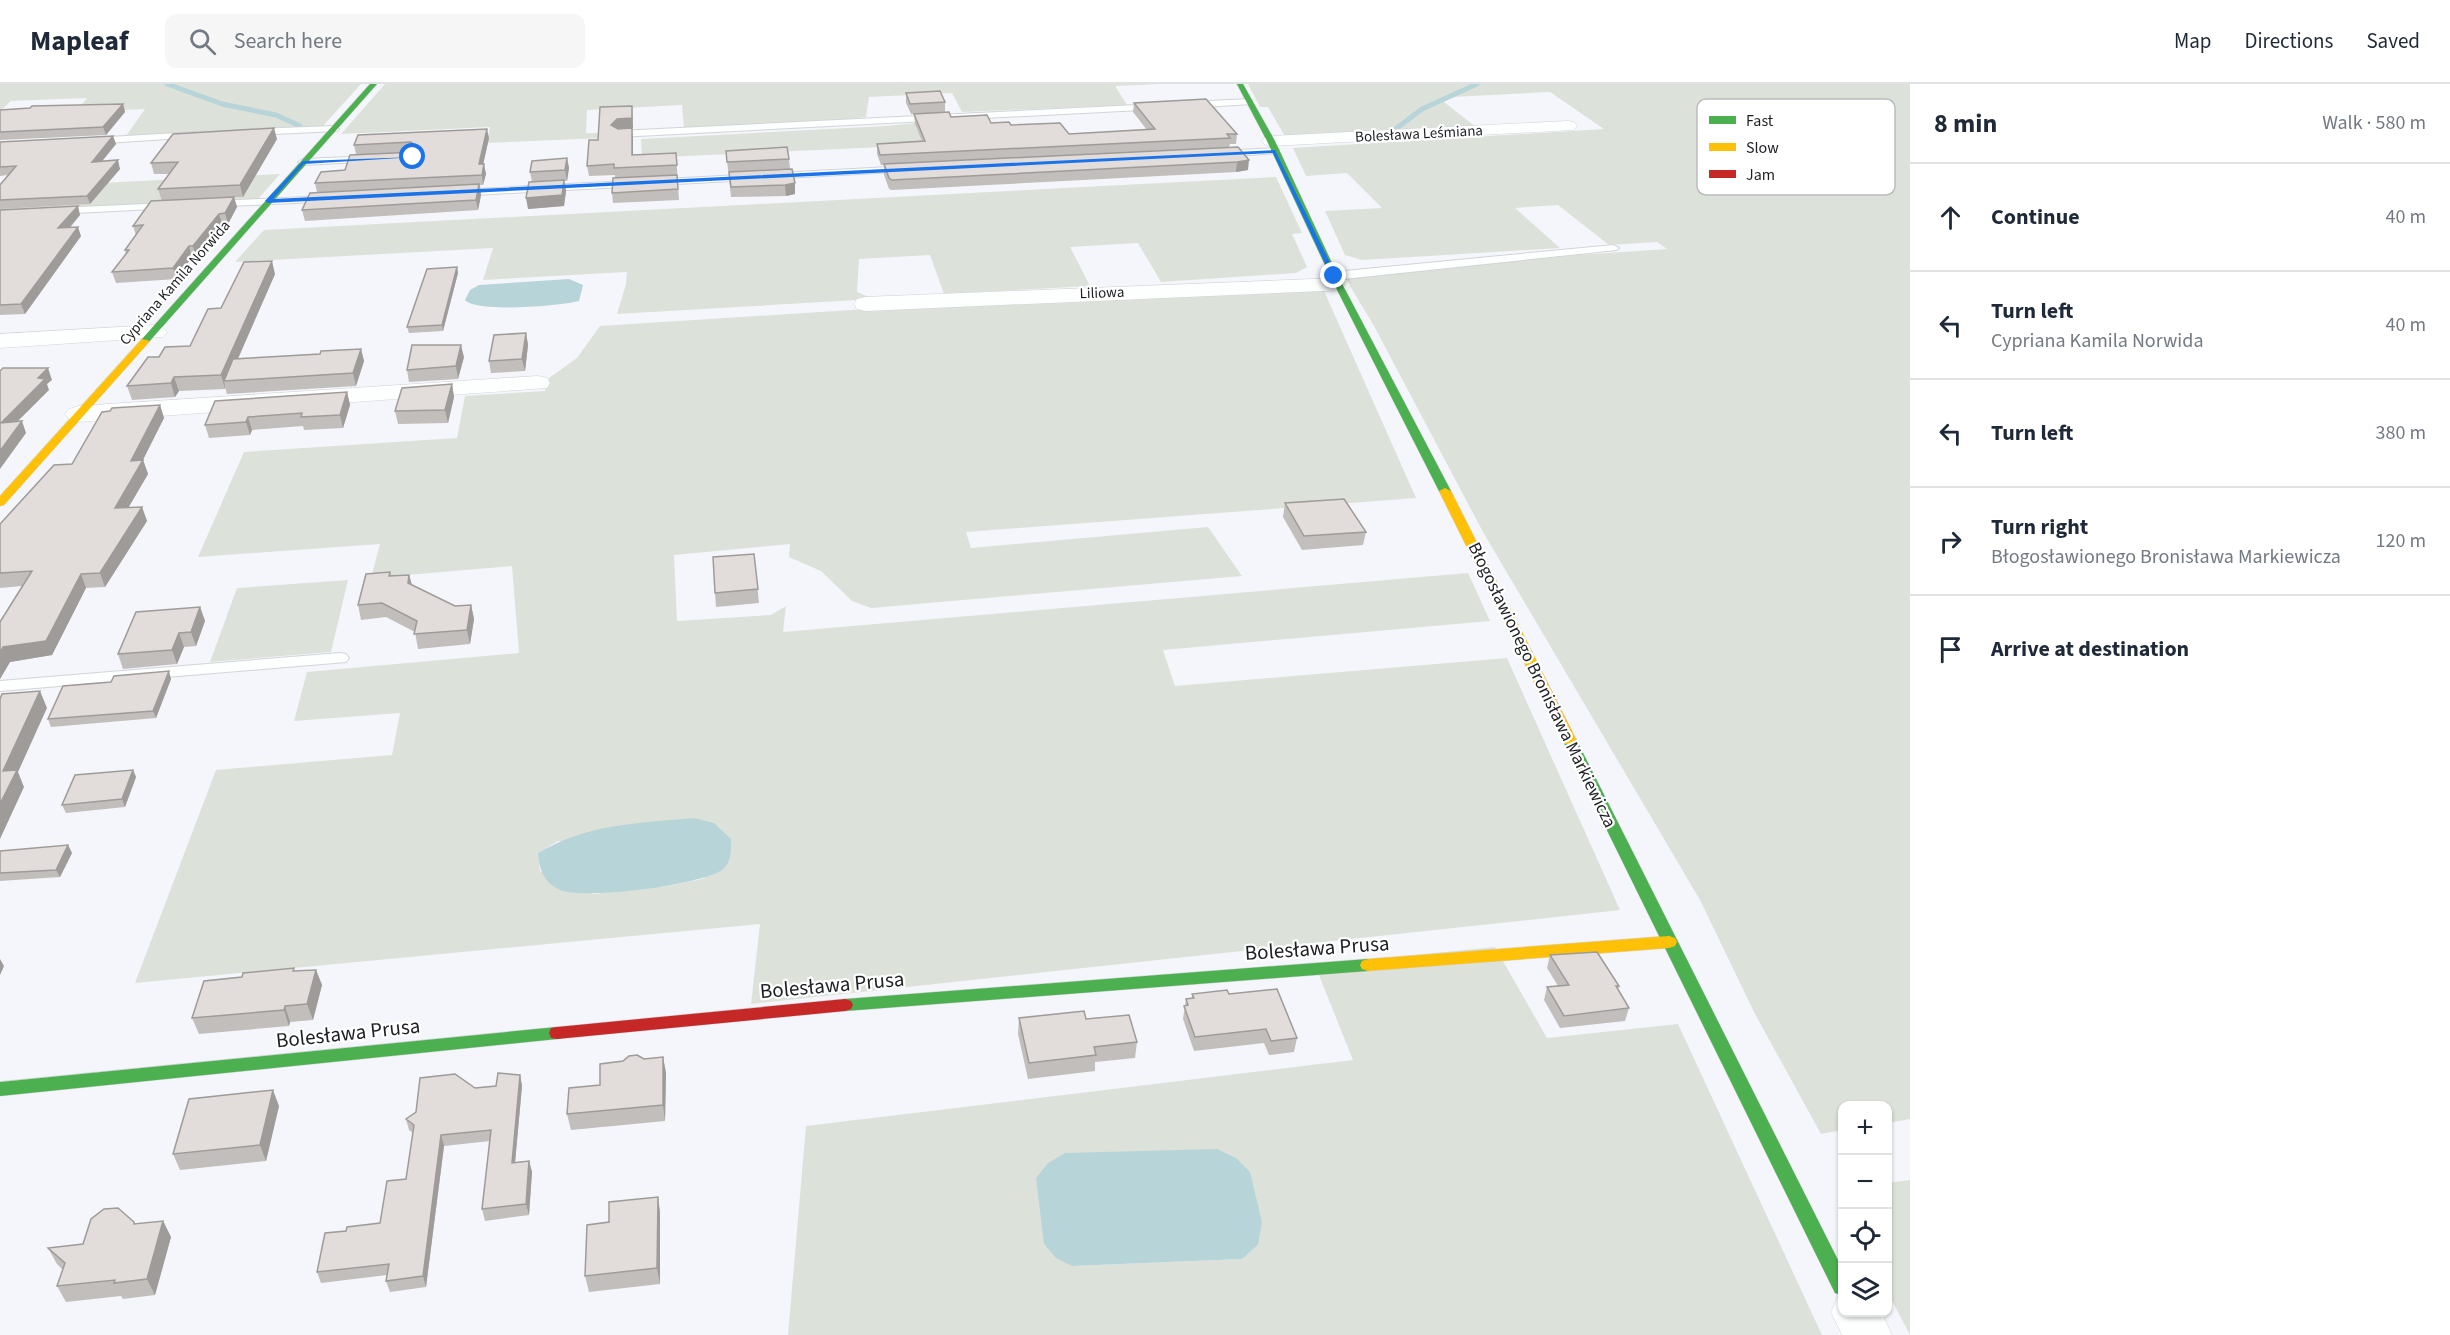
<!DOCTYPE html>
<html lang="en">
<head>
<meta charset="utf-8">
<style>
	:root { --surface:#fff; --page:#f6f6f7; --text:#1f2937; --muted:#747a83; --line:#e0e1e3 }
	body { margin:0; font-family:"Source Sans 3",sans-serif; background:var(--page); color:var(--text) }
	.controls { position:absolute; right:18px; bottom:18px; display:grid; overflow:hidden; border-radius:12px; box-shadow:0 2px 4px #0004 }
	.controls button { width:54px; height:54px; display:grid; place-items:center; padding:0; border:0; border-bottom:2px solid var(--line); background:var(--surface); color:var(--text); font:30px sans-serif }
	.stop { position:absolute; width:18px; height:18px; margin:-14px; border:4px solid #1a73e8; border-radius:50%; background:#fff }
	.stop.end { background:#1a73e8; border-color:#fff; box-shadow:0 2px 6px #0008 }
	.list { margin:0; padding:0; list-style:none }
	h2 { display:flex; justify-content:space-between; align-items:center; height:78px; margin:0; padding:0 24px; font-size:26px }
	h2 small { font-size:20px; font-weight:400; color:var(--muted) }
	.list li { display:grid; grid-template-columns:39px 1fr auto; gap:18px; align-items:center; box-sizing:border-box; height:108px; padding:0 24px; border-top:2px solid var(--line) }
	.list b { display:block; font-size:22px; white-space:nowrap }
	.list p { margin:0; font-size:20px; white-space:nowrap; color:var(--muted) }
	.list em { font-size:20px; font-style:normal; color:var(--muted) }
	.icon { flex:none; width:33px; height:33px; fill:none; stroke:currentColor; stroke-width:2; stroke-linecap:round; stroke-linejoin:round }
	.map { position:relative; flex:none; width:1910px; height:1251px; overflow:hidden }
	header { display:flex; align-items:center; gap:36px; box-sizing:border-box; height:84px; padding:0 30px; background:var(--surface); border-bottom:2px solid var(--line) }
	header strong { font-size:28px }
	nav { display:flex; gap:33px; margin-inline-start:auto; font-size:21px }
	.search { width:420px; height:54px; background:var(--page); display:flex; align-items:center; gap:15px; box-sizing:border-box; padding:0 21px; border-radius:12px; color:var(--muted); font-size:22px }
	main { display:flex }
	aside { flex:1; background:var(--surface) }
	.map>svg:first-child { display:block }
	.green { fill:#dce2d9; fill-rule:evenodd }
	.water { fill:#b7d4d9 }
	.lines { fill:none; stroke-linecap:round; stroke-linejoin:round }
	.stream { stroke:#b7d4d9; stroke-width:5 }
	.lane-casing { stroke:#d2d4d8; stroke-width:2 }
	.street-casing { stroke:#d2d4d8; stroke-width:1 }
	.fast-casing { stroke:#d2d4d8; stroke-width:1 }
	.slow-casing { stroke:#d2d4d8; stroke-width:1 }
	.jam-casing { stroke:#d2d4d8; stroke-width:1 }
	.lane { fill:#fdfefe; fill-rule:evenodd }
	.street { fill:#fdfefe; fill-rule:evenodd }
	.fast { fill:#4caf50; fill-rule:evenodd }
	.slow { fill:#ffc107; fill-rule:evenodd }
	.jam { fill:#c62828; fill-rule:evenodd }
	.wall { fill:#c2bebc }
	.shaded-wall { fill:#9e9b99 }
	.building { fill:#e2dddb; stroke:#9e9b99; stroke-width:1.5 }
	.route { fill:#1a73e8 }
	.labels { text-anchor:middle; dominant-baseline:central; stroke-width:4.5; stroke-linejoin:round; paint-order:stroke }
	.far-street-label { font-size:15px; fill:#1d1f23; stroke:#fff }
	.street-label { font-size:18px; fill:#1d1f23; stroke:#fff }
	.near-street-label { font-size:21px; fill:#1d1f23; stroke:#fff }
	.key { fill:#fff; stroke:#bbbcbd; stroke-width:1.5 }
	.key-label { font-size:16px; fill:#1d1f23 }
</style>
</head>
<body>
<header>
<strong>Mapleaf</strong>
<div class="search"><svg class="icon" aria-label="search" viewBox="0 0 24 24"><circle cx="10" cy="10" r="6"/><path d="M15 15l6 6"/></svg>Search here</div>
<nav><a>Map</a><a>Directions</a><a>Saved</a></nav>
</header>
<main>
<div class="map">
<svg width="1910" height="1251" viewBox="0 0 1910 1251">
	<rect width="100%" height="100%" fill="#f4f6fb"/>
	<path class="green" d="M0,0H361L322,43L126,52L145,25L75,28L87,14L11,17L0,27Z
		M385,0H1160L1115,2L1127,21L962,28L952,9L869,13L866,33L829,37L684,44L682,21L587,26L586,49H602V54L487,59L490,43L341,50Z
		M1248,0H1910V1035L1888,1039V1022H1842V1046L1821,1050L1755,930L1700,816L1483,448L1374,242L1341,187L1667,165L1657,158L1609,161L1558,121L1515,124L1560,164L1362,176L1345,171L1325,127L1382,124L1347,89L1306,92L1293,64L1604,45L1550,8L1452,13L1444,18L1477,44L1286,54L1268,23H1260Z
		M937,37L950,60L642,74L641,55L886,42Z
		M280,90L258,115L0,127V104Z
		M1276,93L1302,149L1292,150L1307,183L1296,189L1161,198L1138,159L1070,163L1090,202L944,210L930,171L859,175L857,208L874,215L617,230L626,200L627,188L483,196L493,164L235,178L264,146Z
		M1303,197L1321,200L1416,414L966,448L971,464L1208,443L1242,492L871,524L852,517L821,487L789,473L790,460L674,471L677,537L771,531L786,522L783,548L1468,489L1490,537L1163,566L1175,602L1507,574L1620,826L751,920L760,840L135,899L216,686L392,671L400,629L294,637L307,588L519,569L512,482L371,494L380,460L198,473L244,368L457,354L465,312L545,307L549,294L577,274L600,242ZM558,757L706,794L673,801L593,810L540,787L538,769Z
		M348,496L331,568L210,578L237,504Z
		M1495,863L1547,954L1678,940L1822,1251H788L806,1042L1353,976L1315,881ZM1258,1161L1242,1175L1073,1182Z
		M1910,1096V1251L1888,1209V1099Z"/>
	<path class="water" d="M569,195L583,201L579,217C560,222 476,229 465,216L470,206L479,201Z
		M694,734L714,739L731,755C731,767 732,777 723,785C705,801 582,816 560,806C544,799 539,785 538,769C586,740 639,739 694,734Z
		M1217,1065L1236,1074L1250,1088L1262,1138L1258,1161L1242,1175L1072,1182L1056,1174L1044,1160L1036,1094L1048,1079L1065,1069Z"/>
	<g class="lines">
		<path class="stream" d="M167,0L222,20L276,31L300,42
			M1393,47L1422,25L1477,0"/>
		<g class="lane-casing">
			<path id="lane" d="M1249,15L1252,16V20L1188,24L1183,21L1188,18Z
				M1157,20L1160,21V25L619,53L614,50L619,47Z
				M334,42L339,45L337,47L252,51L247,48L252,45Z
				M195,48L198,49V53L91,60L86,57L91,54Z
				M1275,64L1279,65V69L1218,73L1213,70L1218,67Z
				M373,72L378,75L377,77L303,81L298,78L303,75Z
				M909,82L913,83V87L457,112L452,109L457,106Z
				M331,112L336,115L335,117L212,123L207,120L212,117Z
				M169,119L173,120V124L56,130L51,127L56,124Z
				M1613,161L1619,164L1617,166L1334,196L1328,192L1334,188Z
				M340,569L346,570L349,574L346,578L0,607V597Z"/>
		</g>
		<g class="street-casing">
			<path id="street" d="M1568,37L1574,38L1577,42L1574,46L1271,62L1265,61L1262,57L1265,53L1271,52Z
				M1339,194L1347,196L1350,201L1347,206L865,227L857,225L854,220L857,215L865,213Z
				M155,241L163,243L167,248L163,253L0,264V250Z
				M538,292L547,294L550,299L547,304L78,338L69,335L65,330L69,325L78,322Z
				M1842,1211V1228H1881L1892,1251H1842L1831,1228L1838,1213Z"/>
		</g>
		<g class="fast-casing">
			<path id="fast" d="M370,0H377L148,259H142V255Z
				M1237,0H1243L1275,57L1338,192L1451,407L1449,409L1445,410L1439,407L1330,192L1267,57Z
				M1570,653L1577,657L1842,1184V1211L1835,1209L1563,657Z
				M1368,875L1374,877L1376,881L1374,885L1368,887L845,927L839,925L837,921L839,917L845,915Z
				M557,943L563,944L565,949L563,954L557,955L0,1012V998Z"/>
		</g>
		<g class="slow-casing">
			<path id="slow" d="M142,255L150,257L4,421L0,422V412Z
				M1445,404L1451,407L1577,657L1575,660H1565L1563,657L1439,407Z
				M1669,852L1675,854L1677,858L1675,862L1669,864L1368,887L1362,885L1360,881L1362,877L1368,875Z"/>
		</g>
		<g class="jam-casing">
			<path id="jam" d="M845,915L851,917L853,921L851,925L845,927L557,955L551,954L549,949L551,944L557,943Z"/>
		</g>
		<use href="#lane" class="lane"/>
		<use href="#street" class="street"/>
		<use href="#fast" class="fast"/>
		<use href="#slow" class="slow"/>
		<use href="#jam" class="jam"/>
	</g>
	<path class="wall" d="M906,9L945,18V28L911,30L906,19Z
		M1134,19L1237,50L1236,60H1230L1229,63L1248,86L1236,88L892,106L889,105L884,91V81H881L877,70V60L922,57L915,40L914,30L951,33L1069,50L1147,46L1133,28Z
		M123,20L125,28L106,51L0,56V26Z
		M633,32V44L618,45L632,44L633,71L676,69L679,116L613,119L612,109L615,94V91L589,92L587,82L598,56Z
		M113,52L116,60L102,77L120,85L90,120L0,125V101L8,91L0,92V58Z
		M489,54L483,80L486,90L483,101H480L481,111L478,126L305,137L302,126L317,108L315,99L345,86L356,70L354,61Z
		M277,55L243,113H234L237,123L228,140H222L196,173H192L177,195L116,199L112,188L126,171L125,166L136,151L133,142L162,117L158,105L169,90H154L151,79Z
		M726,67L789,75L790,85L795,110L786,112L731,113Z
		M567,74L569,84L567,97H564L566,107L564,122L528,125L532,98L530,88Z
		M0,126L80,131L70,144L81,152L25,230L0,231Z
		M457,183L458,189L443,247L409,249L407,243Z
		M275,190L238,275L320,270L361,265L364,277L356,302L227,310L225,303V305L179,307L175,313L132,316L127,302L190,262L221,224Z
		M526,249L528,261L525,287L491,289L489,277Z
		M464,273L458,295L409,298L407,286Z
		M452,300L454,313L448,339L398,340L395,327Z
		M347,308L350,321L343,344L304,346L303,342L252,346L250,351L209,354L205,341Z
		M160,321L164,334L142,376H143L148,390L128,424L142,423L147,437L105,503L86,504L52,571L10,578L0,595V538L22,502L0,504V440L72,380Z
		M1285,419L1366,448L1363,461L1302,466L1283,433Z
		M754,470L759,519L716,523L715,509Z
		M390,488L392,492L409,491L412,501L455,522L471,521L474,535L470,560L418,565L415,548L386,533L361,536L358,521Z
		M200,523L205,537L196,562L184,563L177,580L123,585L118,570Z
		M171,595L156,634L51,643L48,635Z
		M133,686L136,693L125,723L66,729L62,721Z
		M68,761L72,769L60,793L0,797V767Z
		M1550,871L1619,902L1618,906L1629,924L1625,937L1560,944L1544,916L1547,903L1558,902L1547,884Z
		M316,886L322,901L313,936L290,938L289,942L199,950L192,934L242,893Z
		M1192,910H1229L1297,954L1294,968L1269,971L1264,959L1194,967L1183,935L1186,915H1192Z
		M1019,934L1086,935L1137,958L1135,974L1095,978V987L1028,995L1018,950Z
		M663,973L666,989L665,1037L571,1046L567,1030L600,1001L644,975Z
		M520,991L522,1002L515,1078L529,1077L532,1088L529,1131L485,1137L482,1125L490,1057L444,1062L426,1203L390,1208L386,1197L387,1191L321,1199L317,1188L380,1139L406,1095L413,1049L409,1046L406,1035L475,1004L496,1002Z
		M279,1022L266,1077L180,1086L173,1070Z
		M658,1113L660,1129V1200L589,1208L585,1192L609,1138Z
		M163,1137L171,1153L155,1211L123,1215L121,1212L66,1218L57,1202L63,1186L57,1180L48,1164L83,1160L136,1140Z"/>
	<path class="shaded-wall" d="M123,20L125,28L106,51L103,43Z
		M632,22L633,44L618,45L611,41Z
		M274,44L277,55L243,113L240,101Z
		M632,44L633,55V81L632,71Z
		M487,45L489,54L481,90L479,80Z
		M113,52L116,60L95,86L92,78Z
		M567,74L569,84L567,97L565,86Z
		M118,76L120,85L90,120L87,112Z
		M1249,76L1248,86L1236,88L1237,78Z
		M484,80L486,90L483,101L482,91Z
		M564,96L566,107L564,122L528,125L526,114Z
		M795,99V110L786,112L785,101Z
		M479,100L481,111L478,126L476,116Z
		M234,113L237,123L228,140L225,129Z
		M78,122L80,131L61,153L58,144Z
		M219,130L222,140L196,173L193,162Z
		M78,143L81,152L25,230L21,220Z
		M189,162L192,173L177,195L173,184Z
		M272,177L275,190L228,297H224L225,303V305L221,291Z
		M457,183L458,189L443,247L442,241Z
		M526,249L528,261L525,287L522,275Z
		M461,261L464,273L458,295L456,282Z
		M361,265L364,277L356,302L353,289Z
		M48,284L52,296L47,300L49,306L5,350L1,339L38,294Z
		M174,293L179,307L175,313L171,299Z
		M452,300L454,313L448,339L445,326Z
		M347,308L350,321L343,344L340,331Z
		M160,321L164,334L136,390L143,376L148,390L120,438L115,424L131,377Z
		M248,333L252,346L250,351L246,338Z
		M22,337L26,349L0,385V367Z
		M142,423L147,437L105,503L100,489Z
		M81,490L86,504L52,571L10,578L0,595V569L3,563Z
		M409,491L413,505L408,499Z
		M471,521L474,535L470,560L467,546Z
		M200,523L205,537L196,562L191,548Z
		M179,549L184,563L177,580L172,566Z
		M169,587L171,595L156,634L153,627Z
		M40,607L47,624L18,688L24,703L0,755V720L3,687Z
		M133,686L136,693L125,723L122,715Z
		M68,761L72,769L60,793L56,786Z
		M0,875L4,882L0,891Z
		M316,886L322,901L313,936L307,920Z
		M285,922L290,938L289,942L284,926Z
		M663,973L666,989L665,1037L663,1021Z
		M520,991L522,1002L514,1090L512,1079Z
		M273,1006L279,1022L266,1077L260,1061Z
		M441,1051L444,1062L426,1203L423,1192Z
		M529,1077L532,1088L529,1131L526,1120Z
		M658,1113L660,1129V1200L657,1184Z
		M163,1137L171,1153L155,1211L147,1195Z"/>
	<path class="building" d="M940,7L945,18L910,20L906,9Z
		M1206,15L1237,50H1227L1230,54L880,71L877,60L925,57L914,30L949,28L951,33L987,31L991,39L1009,38L1011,41L1060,39L1069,50L1155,45L1134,19Z
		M123,20L103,43L0,48V26L30,24L32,22Z
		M632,22V34L617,35L611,41L618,45L632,44V71L676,69L677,81L614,84V80L587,82L589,56H598L600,23Z
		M274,44L240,101L158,105L178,78L151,79L173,50Z
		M487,45L479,80H484L482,91L315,99L321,88L345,86L350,71L415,68L418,64L411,58L354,61L358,51Z
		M113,52L92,78L118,76L87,112L0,116V101L16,82L0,83V58Z
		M787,63L789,75L727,78L726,67Z
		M1238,63L1249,76L1237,78L892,96L889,94L884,80Z
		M567,74L565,86L530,88L532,77Z
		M792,85L795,99L785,101L731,103L729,88Z
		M677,91L678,105L612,109L613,94Z
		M564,96L562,111L526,114L529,98Z
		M479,100L476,116L302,126L310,109Z
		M234,113L225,129L219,130L193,162H189L173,184L112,188L129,166H125L143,141L133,142L151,117Z
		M78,122L58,144L78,143L21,220L0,221V126Z
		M272,177L221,291L174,293L171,299L127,302L148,273H159L165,263L190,262L208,225L221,224L244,178Z
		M457,183L442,241L407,243L427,185Z
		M526,249L522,275L489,277L494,251Z
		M412,261H461L456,282L407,286Z
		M361,265L353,289L224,297L233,275L320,270L321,267Z
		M3,284H48L38,294L45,295L1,339L22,337L0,367V287Z
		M452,300L445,326L395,327L402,304Z
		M347,308L340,331L301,333L302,329L248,333L246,338L205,341L215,317Z
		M160,321L131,377L143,376L115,424L142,423L100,489L81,490L46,557L3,563L0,569V538L32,487L0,489V440L54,381L72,380L102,328L110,327L112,324Z
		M1344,415L1366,448L1304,452L1285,419Z
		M754,470L758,505L715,509L713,473Z
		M390,488L389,492L409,491L408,499L455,522L471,521L467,546L414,550L417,537L382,519L358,521L366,490Z
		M200,523L191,548L179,549L172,566L118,570L136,528Z
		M169,587L153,627L48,635L63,602L111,598L114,592Z
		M40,607L3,687L17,686L0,720V615L2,610Z
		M133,686L122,715L62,721L75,691Z
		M68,761L56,786L0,789V767Z
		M1597,868L1619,902H1616L1629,924L1564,932L1547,903L1569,901L1550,871Z
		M294,884L293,887L316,886L307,920L285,922L284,926L192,934L204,897L242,893L243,889Z
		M1277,905L1297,954L1271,957L1266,945L1195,953L1184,922L1188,921L1186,915L1194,914L1192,910L1227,906L1229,910Z
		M1084,927L1086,935L1129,931L1137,958L1094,963L1096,971L1029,979L1019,934Z
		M637,971L644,975L663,973V1021L567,1030L569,1004L600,1001V980L623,977L629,972Z
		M498,989L520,991L512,1079L529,1077L526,1120L482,1125L491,1046L441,1051L423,1192L386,1197L389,1180L317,1188L325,1149L346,1147L347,1143L380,1139L387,1097L406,1095L414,1041L406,1035L416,1028L420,994L455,990L475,1004L496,1002Z
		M273,1006L260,1061L173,1070L189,1015Z
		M658,1113L657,1184L585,1192L587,1141L609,1138V1118Z
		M118,1124L134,1138V1140L163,1137L147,1195L114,1199L115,1196L57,1202L65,1179L48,1164L83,1160L91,1135L104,1125Z"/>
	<path class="route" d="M1275,66L1337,193L1331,192L1273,69L268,119L265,117L303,77L416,73L304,80L273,115Z"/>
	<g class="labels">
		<g class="far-street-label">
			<text transform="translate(1419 50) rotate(-3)">Bolesława Leśmiana</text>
			<text transform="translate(175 199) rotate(-49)">Cypriana Kamila Norwida</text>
			<text transform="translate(1102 209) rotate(-2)">Liliowa</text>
		</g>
		<g class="street-label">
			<text transform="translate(1542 601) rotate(64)">Błogosławionego Bronisława Markiewicza</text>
		</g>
		<g class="near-street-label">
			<text transform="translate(1317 864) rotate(-4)">Bolesława Prusa</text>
			<text transform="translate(832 901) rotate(-5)">Bolesława Prusa</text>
			<text transform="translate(348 949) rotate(-6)">Bolesława Prusa</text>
		</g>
	</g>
	<rect x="1697" y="15" width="198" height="96" rx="9" class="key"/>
	<rect x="1709" y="32" width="27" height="8" fill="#4caf50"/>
	<rect x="1709" y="59" width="27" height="8" fill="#ffc107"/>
	<rect x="1709" y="86" width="27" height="8" fill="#c62828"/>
	<g class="key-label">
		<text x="1746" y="42">Fast</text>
		<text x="1746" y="69">Slow</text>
		<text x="1746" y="96">Jam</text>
	</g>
</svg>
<div class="controls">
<button>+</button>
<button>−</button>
<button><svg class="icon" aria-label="locate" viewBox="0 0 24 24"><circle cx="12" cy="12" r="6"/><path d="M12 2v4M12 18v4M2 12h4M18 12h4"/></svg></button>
<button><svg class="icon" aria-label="layers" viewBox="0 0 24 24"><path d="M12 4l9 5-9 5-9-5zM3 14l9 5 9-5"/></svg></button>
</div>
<div class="stop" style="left:413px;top:73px"></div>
<div class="stop end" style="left:1334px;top:192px"></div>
</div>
<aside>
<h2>8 min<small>Walk · 580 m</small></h2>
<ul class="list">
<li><svg class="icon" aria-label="ahead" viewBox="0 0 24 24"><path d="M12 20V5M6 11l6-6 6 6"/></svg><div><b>Continue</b></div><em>40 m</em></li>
<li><svg class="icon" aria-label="left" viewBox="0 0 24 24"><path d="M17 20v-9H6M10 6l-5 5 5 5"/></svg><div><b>Turn left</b><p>Cypriana Kamila Norwida</p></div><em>40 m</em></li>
<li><svg class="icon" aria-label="left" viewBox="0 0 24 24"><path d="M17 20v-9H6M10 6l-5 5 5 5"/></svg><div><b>Turn left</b></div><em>380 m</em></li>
<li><svg class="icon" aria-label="right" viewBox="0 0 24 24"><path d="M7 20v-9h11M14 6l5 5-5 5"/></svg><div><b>Turn right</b><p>Błogosławionego Bronisława Markiewicza</p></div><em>120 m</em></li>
<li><svg class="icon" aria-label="arrive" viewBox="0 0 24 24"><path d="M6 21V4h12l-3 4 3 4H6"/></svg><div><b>Arrive at destination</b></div></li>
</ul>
</aside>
</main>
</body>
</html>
